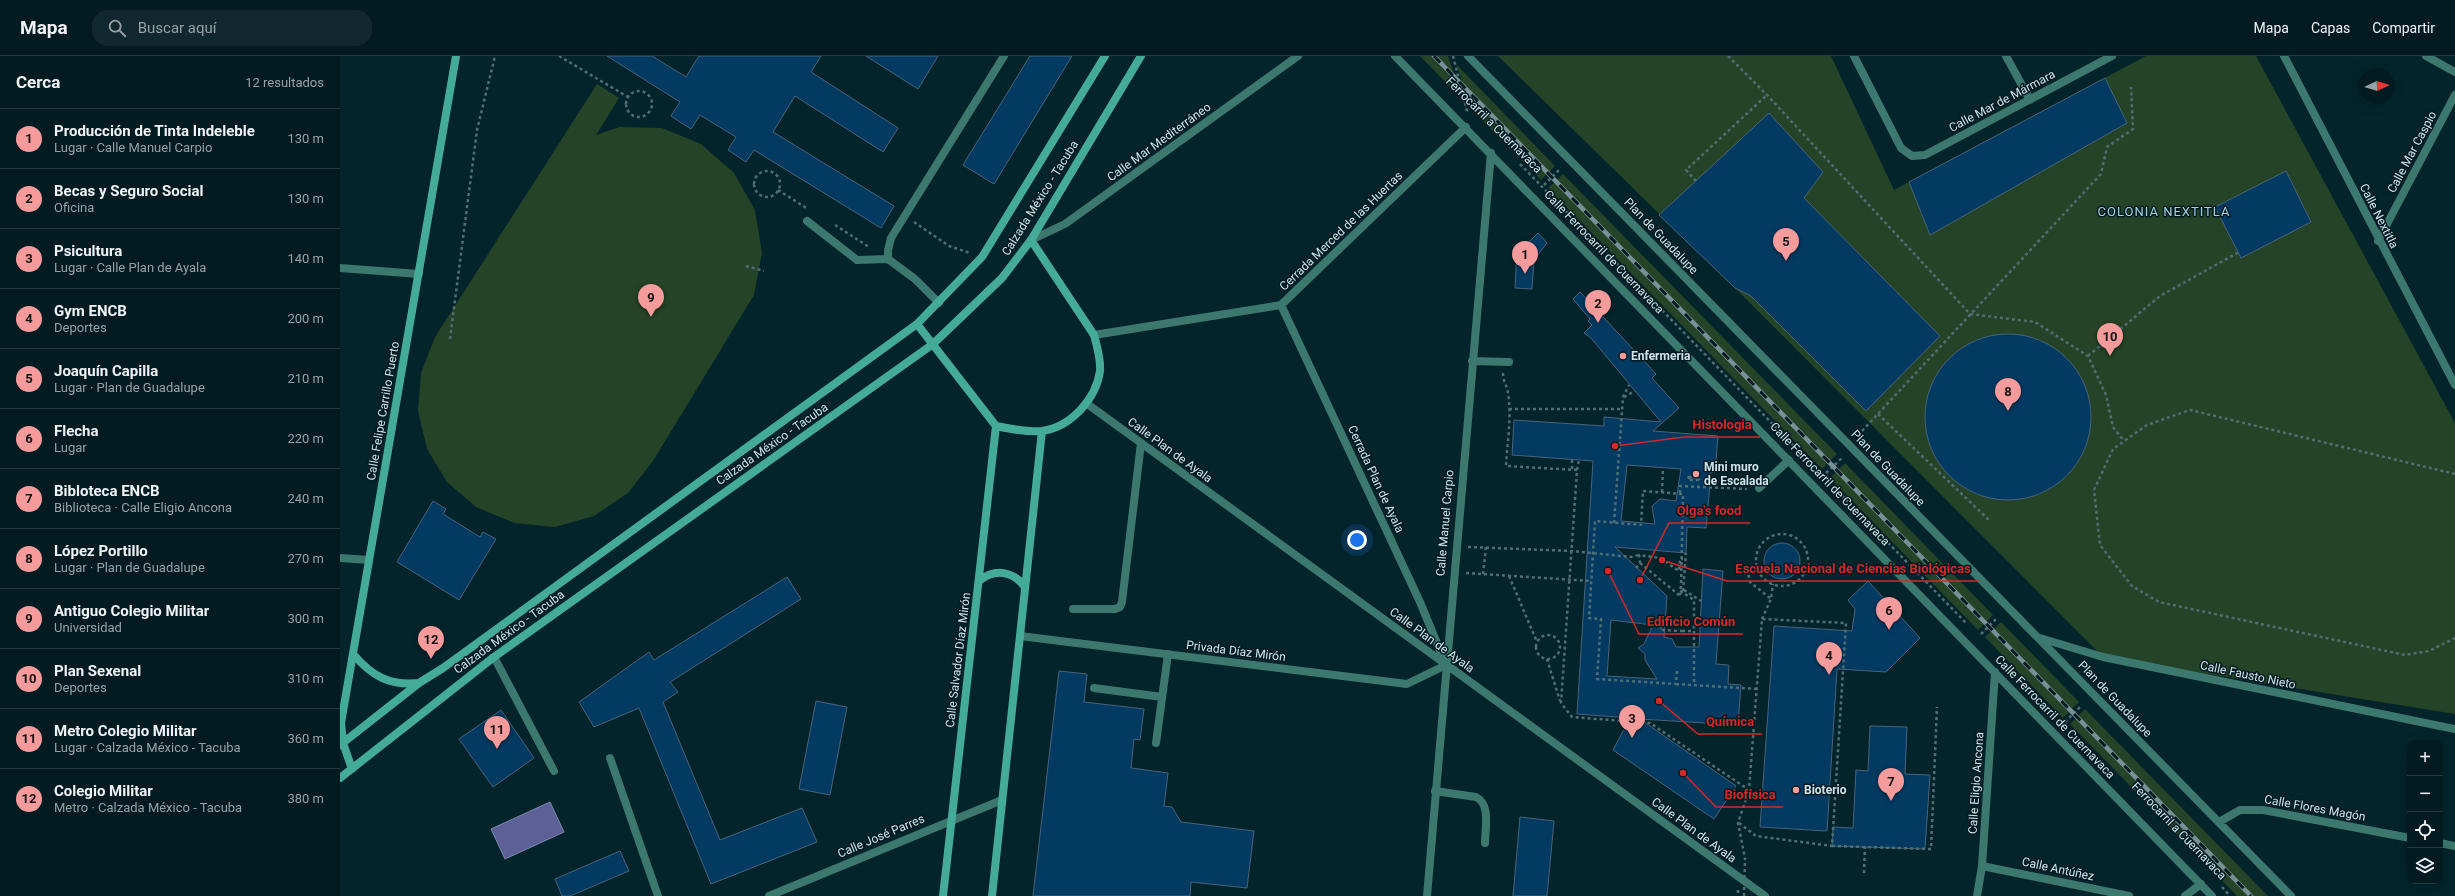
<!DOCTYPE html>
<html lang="es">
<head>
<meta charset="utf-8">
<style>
	:root { --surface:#021b20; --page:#10282d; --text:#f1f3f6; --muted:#96a1a5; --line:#23393e; --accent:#f59b9c }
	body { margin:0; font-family:Roboto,sans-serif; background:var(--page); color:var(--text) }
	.controls { position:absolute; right:12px; bottom:12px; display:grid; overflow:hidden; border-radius:8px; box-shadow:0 4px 16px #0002 }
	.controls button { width:36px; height:36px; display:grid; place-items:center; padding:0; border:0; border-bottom:1px solid var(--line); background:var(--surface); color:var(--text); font:20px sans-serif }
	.compass { position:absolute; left:2019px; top:12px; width:36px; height:36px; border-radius:50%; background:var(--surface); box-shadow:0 4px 16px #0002; rotate:86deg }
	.you { position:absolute; left:1017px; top:484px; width:14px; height:14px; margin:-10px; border:3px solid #fff; border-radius:50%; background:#1a73e8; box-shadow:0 0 0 6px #1a73e833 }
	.badge { display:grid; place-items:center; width:26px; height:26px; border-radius:50%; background:var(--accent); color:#111; font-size:13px; font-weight:700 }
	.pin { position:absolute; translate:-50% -33px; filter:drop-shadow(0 1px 2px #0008) }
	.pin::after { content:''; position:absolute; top:21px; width:14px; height:12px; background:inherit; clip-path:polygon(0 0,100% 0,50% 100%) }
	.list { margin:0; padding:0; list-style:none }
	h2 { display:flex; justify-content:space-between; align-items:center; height:52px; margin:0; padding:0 16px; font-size:17px }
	h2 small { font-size:13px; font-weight:400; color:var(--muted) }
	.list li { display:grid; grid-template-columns:26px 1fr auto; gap:12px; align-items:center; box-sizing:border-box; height:60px; padding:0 16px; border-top:1px solid var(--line) }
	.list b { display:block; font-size:15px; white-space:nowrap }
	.list p { margin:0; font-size:13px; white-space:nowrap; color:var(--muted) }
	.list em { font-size:13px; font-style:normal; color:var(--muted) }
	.icon { flex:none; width:22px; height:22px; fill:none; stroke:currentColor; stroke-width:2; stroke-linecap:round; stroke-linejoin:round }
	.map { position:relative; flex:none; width:2115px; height:840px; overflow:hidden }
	header { display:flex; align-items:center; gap:24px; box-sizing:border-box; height:56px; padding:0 20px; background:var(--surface); border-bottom:1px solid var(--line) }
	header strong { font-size:19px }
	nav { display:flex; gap:22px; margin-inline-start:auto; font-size:14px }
	.search { width:280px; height:36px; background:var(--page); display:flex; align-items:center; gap:10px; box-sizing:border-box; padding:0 14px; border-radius:16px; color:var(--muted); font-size:15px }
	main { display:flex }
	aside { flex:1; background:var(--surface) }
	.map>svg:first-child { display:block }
	.green { fill:#244327 }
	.water { fill:#5c6096; stroke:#7e88af }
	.building { fill:#033a61; stroke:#49637b; fill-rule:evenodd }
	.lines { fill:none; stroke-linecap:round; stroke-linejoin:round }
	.path { stroke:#516e74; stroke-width:2.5; stroke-dasharray:3 3; stroke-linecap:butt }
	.lane { stroke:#3c786d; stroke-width:8 }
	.street { stroke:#3c786d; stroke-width:8 }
	.secondary { stroke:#44ab99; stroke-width:8 }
	.rail-casing { stroke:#769197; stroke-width:4.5 }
	.rail { stroke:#001b21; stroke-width:3; stroke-dasharray:9; stroke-linecap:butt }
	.path-bridge { stroke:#516e74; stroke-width:2.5; stroke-dasharray:3 3; stroke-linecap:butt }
	.poi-dot { fill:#f59b9c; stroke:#001b21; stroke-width:1.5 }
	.labels { text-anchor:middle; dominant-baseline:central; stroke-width:3; stroke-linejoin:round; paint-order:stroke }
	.street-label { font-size:12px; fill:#cfe5ea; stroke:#001b21 }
	.poi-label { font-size:12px; font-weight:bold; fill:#cfe5ea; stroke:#001b21; text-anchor:start }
	.neighbourhood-label { font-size:13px; letter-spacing:1px; fill:#a4d1db; stroke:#001b21 }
	.leader { fill:none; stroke:#d62828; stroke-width:1.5 }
	.callout-dot { fill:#d62828; stroke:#001b21; stroke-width:1.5 }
	.callout-label { font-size:13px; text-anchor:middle; font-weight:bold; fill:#d62828; stroke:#001b21; stroke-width:3; stroke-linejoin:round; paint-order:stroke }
</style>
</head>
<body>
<header>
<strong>Mapa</strong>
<div class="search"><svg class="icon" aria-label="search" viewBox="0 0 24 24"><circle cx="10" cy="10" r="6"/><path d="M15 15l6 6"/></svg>Buscar aquí</div>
<nav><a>Mapa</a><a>Capas</a><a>Compartir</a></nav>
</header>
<main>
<aside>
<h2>Cerca<small>12 resultados</small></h2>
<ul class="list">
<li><span class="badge">1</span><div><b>Producción de Tinta Indeleble</b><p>Lugar · Calle Manuel Carpio</p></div><em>130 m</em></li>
<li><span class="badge">2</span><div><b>Becas y Seguro Social</b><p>Oficina</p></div><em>130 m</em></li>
<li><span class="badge">3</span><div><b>Psicultura</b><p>Lugar · Calle Plan de Ayala</p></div><em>140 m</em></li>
<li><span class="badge">4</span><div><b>Gym ENCB</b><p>Deportes</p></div><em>200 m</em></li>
<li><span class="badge">5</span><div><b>Joaquín Capilla</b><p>Lugar · Plan de Guadalupe</p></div><em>210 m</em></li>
<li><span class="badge">6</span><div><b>Flecha</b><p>Lugar</p></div><em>220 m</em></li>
<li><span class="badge">7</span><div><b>Bibloteca ENCB</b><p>Biblioteca · Calle Eligio Ancona</p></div><em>240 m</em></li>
<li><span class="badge">8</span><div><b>López Portillo</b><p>Lugar · Plan de Guadalupe</p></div><em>270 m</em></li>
<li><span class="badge">9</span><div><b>Antiguo Colegio Militar</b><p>Universidad</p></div><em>300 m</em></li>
<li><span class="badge">10</span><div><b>Plan Sexenal</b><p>Deportes</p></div><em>310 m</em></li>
<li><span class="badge">11</span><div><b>Metro Colegio Militar</b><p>Lugar · Calzada México - Tacuba</p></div><em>360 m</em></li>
<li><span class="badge">12</span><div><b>Colegio Militar</b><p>Metro · Calzada México - Tacuba</p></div><em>380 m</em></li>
</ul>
</aside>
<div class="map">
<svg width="2115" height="840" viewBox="0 0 2115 840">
	<rect width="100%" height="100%" fill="#03242b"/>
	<path class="green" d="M1080,0H1108L1123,44Z
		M1158,0H1491L1554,134L1806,0H1916L2115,367V658L1763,601L1395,232Z
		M1116,8L1215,110L1201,124L1132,54Z
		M257,28L279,42L256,79L279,71L322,72L361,88L394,117L415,154L422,197L414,239L313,405L288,437L254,460L215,471L174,467L136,451L107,426L87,393L78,355L81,317L95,281Z
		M1223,118L1497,398L1482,413L1208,132Z
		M1505,407L1653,559L1638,574L1490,422Z
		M1661,566L1739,646L1723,662L1645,581Z
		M1745,653L1928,840H1897L1730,668Z"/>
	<path class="water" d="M210,746L224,776L165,803L151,773Z"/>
	<path class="building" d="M267,0H312L346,21L359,0H481L471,16L558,72L543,96L455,40L433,76L554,150L541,172L414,94L406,106L388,94L396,81L360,59L351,73L331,60L340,46Z
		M526,0H598L578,33Z
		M690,0H732L654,128L623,109Z
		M1765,22L1787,67L1590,179L1569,126Z
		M1429,57L1483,116L1464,142L1600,280L1526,355L1411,240L1395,232L1319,159Z
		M1946,115L1971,166L1901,202L1875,151Z
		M1198,177L1207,187L1194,204L1192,233L1175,232L1177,193H1182Z
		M1240,236L1316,318L1312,322L1339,352L1313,375L1378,380L1375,416H1371L1366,472L1347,471L1346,497L1275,491L1327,540L1324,581L1332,583L1336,591H1359L1363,513L1383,515L1376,608L1389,609L1388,628L1401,629L1398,669L1300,663L1396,730L1374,763L1273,694L1290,662L1237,658L1253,405L1172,399L1174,364L1264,370V361L1321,366L1251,282L1244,277L1252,269L1248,265L1250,263L1233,243ZM1287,409L1341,413L1336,445L1320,443L1312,450L1315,468L1281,465ZM1271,564L1313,569L1304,588L1298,592L1305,598V604L1317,623L1267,620Z
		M1585 361a83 83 0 1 1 166 0a83 83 0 1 1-166 0Z
		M93,445L106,453L103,458L140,481L143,476L156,483L119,544L57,506Z
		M1424 505a18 18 0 1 1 36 0a18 18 0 1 1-36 0Z
		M447,521L461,543L330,626L338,636L323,646L380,784L462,752L477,786L371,828L299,652L254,671L239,646L309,596L314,604Z
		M1528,525L1580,582L1546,616L1497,613L1487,775L1420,771L1434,570L1512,575L1515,553L1508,544Z
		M719,615L747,618L744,646L804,653L800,684L794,683L791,712L828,717L824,750L832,751L841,766L914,775L907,832L851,826L850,840H693Z
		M476,645L507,651L490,739L459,733Z
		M161,654L194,702L153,731L119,683Z
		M1530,670L1567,671L1565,718L1590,719L1585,793L1492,790L1493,771L1513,772L1516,714L1528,715Z
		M1180,761L1214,765L1207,840H1173Z
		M280,795L289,815L230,840H222L215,823Z"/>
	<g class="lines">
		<path class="path" d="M219,0L288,41
			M1113,0L1127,55L1126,57
			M1388,0L1427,39L1630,258L1695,266L1748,300L1766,339L1773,371L1784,385
			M286 48a13 13 0 1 1 26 0a13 13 0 1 1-26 0Z
			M1180,108L1627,568
			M414 128a13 13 0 1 1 26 0a13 13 0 1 1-26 0Z
			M1356,125L1346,114L1427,39
			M1204,129L1221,112
			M438,134L468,153
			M574,166L609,190L630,197
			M495,169L529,191
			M406,210L424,215
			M110,283L137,74L155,0
			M1748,300L1820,240L1899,196
			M1163,317C1163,326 1167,329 1168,337C1172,361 1167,387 1166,410L1237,414L1221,647L1232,661L1310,667L1409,734L1398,767L1405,802
			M1284,341L1295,335
			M1169,353H1282
			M1538,358L1649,464
			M1522,375L1761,118L1767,91L1793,73L1791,31
			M1232,404V414
			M1237,414L1239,404
			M1486,417L1503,401
			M2115,418L1850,354L1807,369L1773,393L1754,434L1760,489L1792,530L1819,546L2065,599L2089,595L2115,582
			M1349,420L1348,424H1359
			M1351,420L1350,422H1359V424
			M1322,436L1323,412
			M1340,437V430L1407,433
			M1274,467L1283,341L1289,329
			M1416 504a26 26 0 1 1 52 0a26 26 0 1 1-52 0Z
			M1128,491L1232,495L1291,501L1299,499
			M1300,507L1339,539
			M1296,512L1300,507L1299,499L1320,502L1339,515L1340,503H1343
			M1407,513L1410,526L1431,543
			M1126,517L1251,525
			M1143,518L1146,491
			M1169,520L1197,586
			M1344,534L1361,545
			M1343,535L1346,497
			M1422,563L1431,543L1433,528
			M1321,570L1320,574L1342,575L1341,578
			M1342,575H1354V628
			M1641,578L1658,561
			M1196 591a12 12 0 1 1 24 0a12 12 0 1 1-24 0Z
			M1207,603L1220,645
			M1337,615L1336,628L1257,623L1261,563L1249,562L1255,465L1301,469L1303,435L1343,438L1341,531L1339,534L1354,544V575
			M1336,628L1417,633
			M1725,666L1742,649
			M1399,767L1416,780L1492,790L1506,567L1422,563L1409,734
			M1492,790L1591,793L1597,651
			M1524,817L1525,791
			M1882,831L1890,840
			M1398,834V840"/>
		<path class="lane" d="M467,165L517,204L548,203
			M599,247L575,223L548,203V194L551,182L664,0
			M733,553H775L780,551L782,546L801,387
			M154,601L214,715
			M754,632L822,641
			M816,687L828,598
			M270,702L318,840
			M1095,735L1136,741C1151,748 1145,773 1145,787"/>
		<path class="street" d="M1055,0L1872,840
			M1128,0L1951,840
			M1514,0L1561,92L1572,100L1585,99L1772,0
			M1666,0L1690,44
			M1944,0L2115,329
			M2086,0L2115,16
			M691,184L725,168L958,0
			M2038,185L2115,39
			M0,212L79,218
			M754,279L941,249L1126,71
			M1132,305L1169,306
			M746,347L1425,840
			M1419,432L1449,404
			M0,502L29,504
			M680,580L1067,628L1106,609L1080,546L941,249
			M1700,582L1763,601L2115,673
			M1879,766L1900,754H1923L2070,782
			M2100,787L2115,790
			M1642,810L1789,840
			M429,840L662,744
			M1087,840L1151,97
			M1637,840L1642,810L1655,616
			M1845,840L1861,828"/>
		<path class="secondary" d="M577,268L656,370C671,373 686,376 702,375C731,371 756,343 760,315C761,303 757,290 754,279L691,184
			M639,525C655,512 673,515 685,531
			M13,598C32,620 49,630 79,627
			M0,689L79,627L103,612L577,268L642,201L765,0
			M12,713L3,687L1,667L116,0
			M0,722L154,601L593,288L662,222L691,184L801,0
			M603,840L656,370
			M652,840L702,375"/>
		<g class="rail-casing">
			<path id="rail" d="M1094,0L1911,840"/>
		</g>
		<use href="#rail" class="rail"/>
		<path class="path-bridge" d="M1339,539L1343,535
			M1404,840L1405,802"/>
	</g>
	<g class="poi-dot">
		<circle cx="1283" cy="300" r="4"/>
		<circle cx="1356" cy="418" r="4"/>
		<circle cx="1456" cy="734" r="4"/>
	</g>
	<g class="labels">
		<g class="street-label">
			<text transform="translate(1662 45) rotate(-28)">Calle Mar de Mármara</text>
			<text transform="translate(1154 69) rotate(45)">Ferrocarril a Cuernavaca</text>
			<text transform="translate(819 86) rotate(-36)">Calle Mar Mediterráneo</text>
			<text transform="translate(2072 96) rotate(-62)">Calle Mar Caspio</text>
			<text transform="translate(700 142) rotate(-58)">Calzada México - Tacuba</text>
			<text transform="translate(2039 160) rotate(63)">Calle Nextitla</text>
			<text transform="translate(1001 175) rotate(-44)">Cerrada Merced de las Huertas</text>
			<text transform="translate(1321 180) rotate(46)">Plan de Guadalupe</text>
			<text transform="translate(1264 196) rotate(46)">Calle Ferrocarril de Cuernavaca</text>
			<text transform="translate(43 355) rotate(-80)">Calle Felipe Carrillo Puerto</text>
			<text transform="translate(432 388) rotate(-35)">Calzada México - Tacuba</text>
			<text transform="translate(830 394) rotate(36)">Calle Plan de Ayala</text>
			<text transform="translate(1548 412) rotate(46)">Plan de Guadalupe</text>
			<text transform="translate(1036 423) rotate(65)">Cerrada Plan de Ayala</text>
			<text transform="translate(1490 428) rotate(46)">Calle Ferrocarril de Cuernavaca</text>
			<text transform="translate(1105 467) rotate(-85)">Calle Manuel Carpio</text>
			<text transform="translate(169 576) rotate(-36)">Calzada México - Tacuba</text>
			<text transform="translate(1092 584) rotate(36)">Calle Plan de Ayala</text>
			<text transform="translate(896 595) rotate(7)">Privada Díaz Mirón</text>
			<text transform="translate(618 604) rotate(-83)">Calle Salvador Díaz Mirón</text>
			<text transform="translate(1908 619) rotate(12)">Calle Fausto Nieto</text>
			<text transform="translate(1775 643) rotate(46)">Plan de Guadalupe</text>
			<text transform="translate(1715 661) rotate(46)">Calle Ferrocarril de Cuernavaca</text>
			<text transform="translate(1636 727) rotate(-86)">Calle Eligio Ancona</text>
			<text transform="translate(1975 752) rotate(10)">Calle Flores Magón</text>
			<text transform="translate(1354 774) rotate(36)">Calle Plan de Ayala</text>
			<text transform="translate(1839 775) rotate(46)">Ferrocarril a Cuernavaca</text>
			<text transform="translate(541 780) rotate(-23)">Calle José Parres</text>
			<text transform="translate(1718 813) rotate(12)">Calle Antúñez</text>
		</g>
		<g class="poi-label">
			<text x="1291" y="300">Enfermeria</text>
			<text x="1364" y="411">Mini muro<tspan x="1364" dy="14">de Escalada</tspan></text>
			<text x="1464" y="734">Bioterio</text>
		</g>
		<g class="neighbourhood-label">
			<text x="1824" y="155">COLONIA NEXTITLA</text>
		</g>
	</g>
	<path class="leader" d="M1275 390L1344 381H1420M1300 524L1329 467H1410M1322 504L1387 525H1639M1268 515L1299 578H1403M1319 645L1358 678H1422M1343 717L1376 751H1443"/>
	<g class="callout-dot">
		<circle cx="1275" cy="390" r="4"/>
		<circle cx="1300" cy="524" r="4"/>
		<circle cx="1322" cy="504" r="4"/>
		<circle cx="1268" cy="515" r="4"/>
		<circle cx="1319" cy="645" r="4"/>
		<circle cx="1343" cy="717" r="4"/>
	</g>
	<g class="callout-label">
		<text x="1382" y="373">Histologia</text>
		<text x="1369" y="459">Olga's food</text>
		<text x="1513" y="517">Escuela Nacional de Ciencias Biológicas</text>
		<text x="1351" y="570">Edificio Común</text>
		<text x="1390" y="670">Química</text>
		<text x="1410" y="743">Biofísica</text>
	</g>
</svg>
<div class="controls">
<button>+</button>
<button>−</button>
<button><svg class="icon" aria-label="locate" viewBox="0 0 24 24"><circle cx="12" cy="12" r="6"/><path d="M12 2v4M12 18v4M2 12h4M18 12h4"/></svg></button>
<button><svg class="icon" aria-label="layers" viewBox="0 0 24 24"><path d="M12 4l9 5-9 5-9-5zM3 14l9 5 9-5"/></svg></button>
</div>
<svg class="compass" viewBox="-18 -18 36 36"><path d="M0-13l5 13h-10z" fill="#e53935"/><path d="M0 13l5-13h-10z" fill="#96a1a5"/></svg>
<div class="you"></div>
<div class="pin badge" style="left:1185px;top:218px">1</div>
<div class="pin badge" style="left:1258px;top:267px">2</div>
<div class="pin badge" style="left:1292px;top:682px">3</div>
<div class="pin badge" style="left:1489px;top:619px">4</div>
<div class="pin badge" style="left:1446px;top:205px">5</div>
<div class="pin badge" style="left:1549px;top:574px">6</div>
<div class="pin badge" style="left:1551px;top:745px">7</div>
<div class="pin badge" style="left:1668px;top:355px">8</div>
<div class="pin badge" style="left:311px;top:261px">9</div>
<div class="pin badge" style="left:1770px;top:300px">10</div>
<div class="pin badge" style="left:157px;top:693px">11</div>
<div class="pin badge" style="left:91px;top:603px">12</div>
</div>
</main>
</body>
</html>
